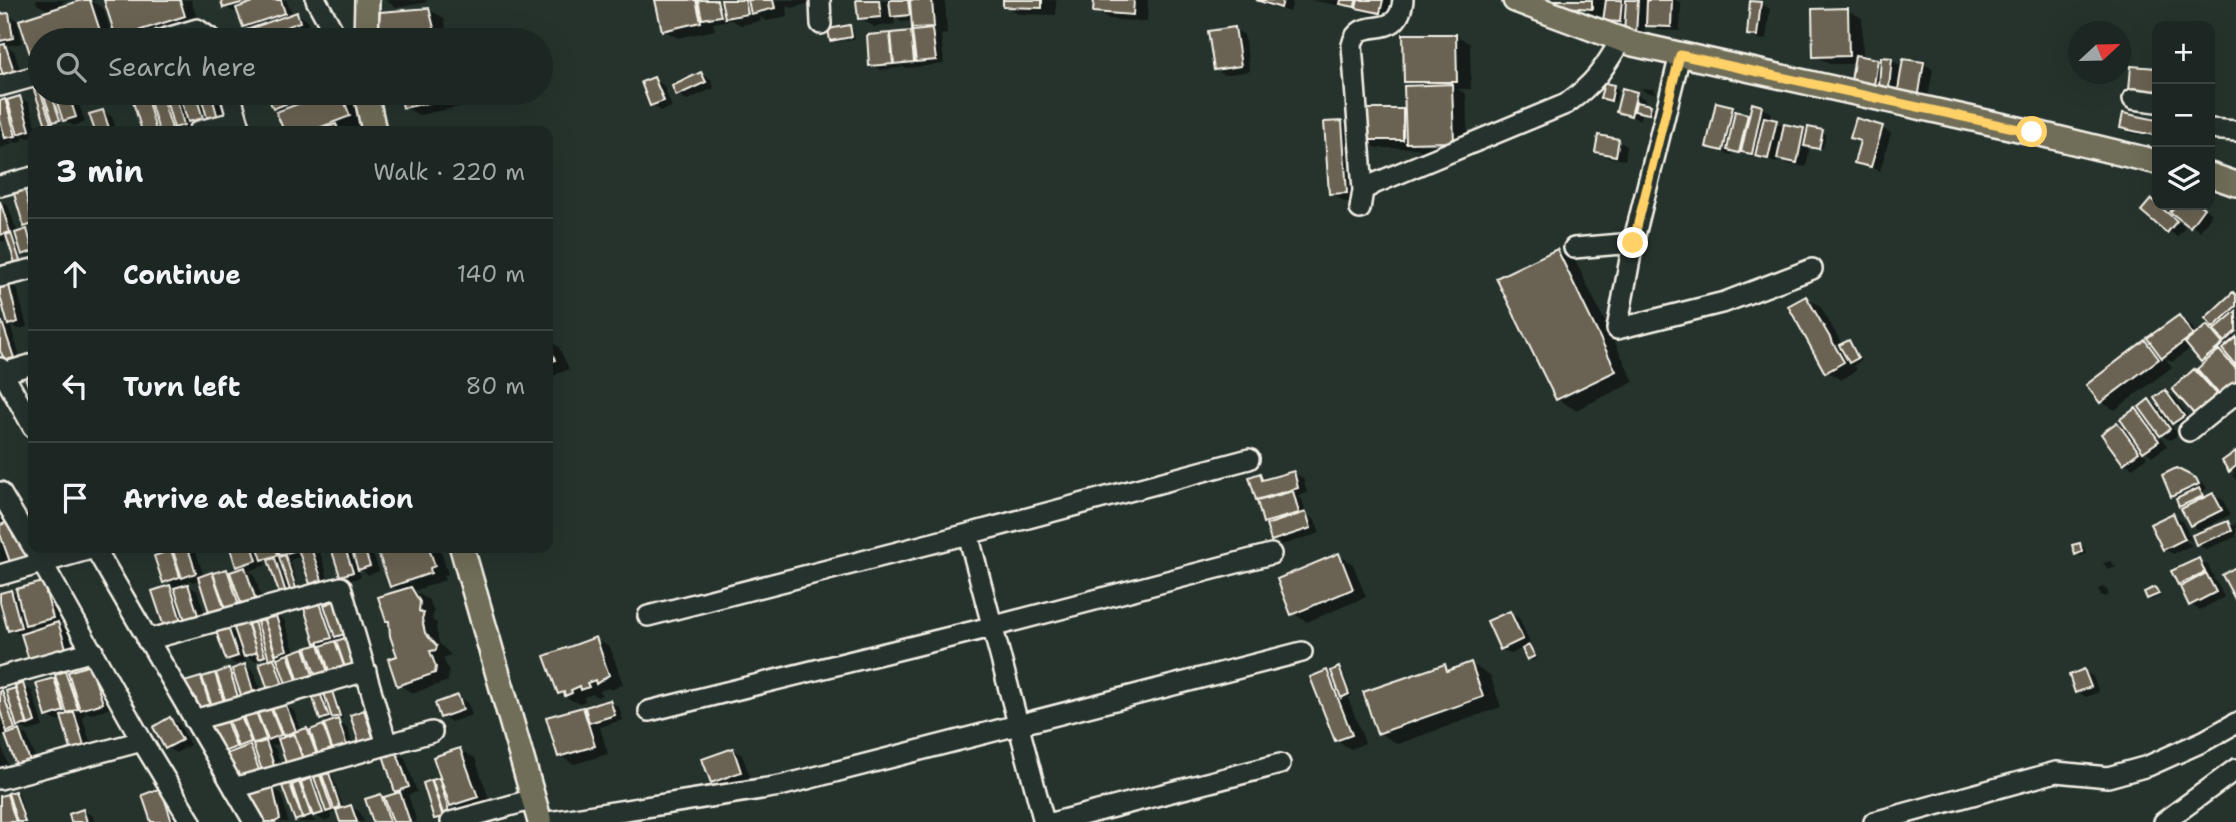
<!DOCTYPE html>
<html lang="en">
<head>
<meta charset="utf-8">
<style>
	:root { --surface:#1c2622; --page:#252e2a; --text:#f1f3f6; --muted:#a0a5a5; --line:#3a4340 }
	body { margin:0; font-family:"Shantell Sans",sans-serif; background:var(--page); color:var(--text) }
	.controls { position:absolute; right:21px; top:21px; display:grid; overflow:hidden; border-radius:14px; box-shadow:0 7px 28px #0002 }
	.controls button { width:63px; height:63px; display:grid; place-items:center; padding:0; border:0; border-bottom:2px solid var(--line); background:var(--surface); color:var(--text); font:35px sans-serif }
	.compass { position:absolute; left:2068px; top:21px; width:63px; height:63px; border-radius:50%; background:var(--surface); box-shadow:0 7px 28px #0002; rotate:68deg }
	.stop { position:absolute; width:21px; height:21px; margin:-16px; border:5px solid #ffd166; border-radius:50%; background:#fff }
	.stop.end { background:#ffd166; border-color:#fff; box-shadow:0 2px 7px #0008 }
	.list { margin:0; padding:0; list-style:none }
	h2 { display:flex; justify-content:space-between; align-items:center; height:91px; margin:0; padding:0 28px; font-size:30px }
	h2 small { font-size:23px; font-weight:400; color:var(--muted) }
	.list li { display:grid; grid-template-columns:46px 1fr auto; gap:21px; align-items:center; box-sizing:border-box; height:112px; padding:0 28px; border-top:2px solid var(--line) }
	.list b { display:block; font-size:26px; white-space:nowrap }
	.list em { font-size:23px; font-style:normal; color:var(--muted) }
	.icon { flex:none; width:38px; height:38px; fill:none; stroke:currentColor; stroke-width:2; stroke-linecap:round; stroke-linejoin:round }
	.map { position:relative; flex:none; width:2236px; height:822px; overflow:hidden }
	.search { position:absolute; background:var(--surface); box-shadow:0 7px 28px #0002; left:28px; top:28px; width:525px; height:77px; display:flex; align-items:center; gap:18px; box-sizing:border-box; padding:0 24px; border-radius:38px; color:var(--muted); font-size:26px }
	.panel { position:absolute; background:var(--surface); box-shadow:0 7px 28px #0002; left:28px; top:126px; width:525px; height:427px; border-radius:14px }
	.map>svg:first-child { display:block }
	.shadow { fill:#0007; fill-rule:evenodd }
	.building { fill:#6a6452; stroke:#f4f1e8; stroke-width:2 }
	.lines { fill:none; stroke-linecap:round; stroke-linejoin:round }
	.minor-casing { stroke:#f4f1e8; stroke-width:24 }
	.major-casing { stroke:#f4f1e8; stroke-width:28 }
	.minor { stroke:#26332d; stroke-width:19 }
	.major { stroke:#706e59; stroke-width:23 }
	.route { stroke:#ffd166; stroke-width:9 }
</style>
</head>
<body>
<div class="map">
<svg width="2236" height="822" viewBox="0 0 2236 822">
	<rect width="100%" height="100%" fill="#26332d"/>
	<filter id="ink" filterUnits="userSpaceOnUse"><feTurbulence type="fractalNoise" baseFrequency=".0143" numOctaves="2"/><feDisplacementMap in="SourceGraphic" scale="14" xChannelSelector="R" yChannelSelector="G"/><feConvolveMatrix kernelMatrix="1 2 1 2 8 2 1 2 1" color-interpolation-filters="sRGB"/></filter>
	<g filter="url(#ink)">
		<path class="shadow" d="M36,0H68L62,2L64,8L80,3L76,0H95L92,2L103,8L114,40H40V65L35,62L22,21L51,12L37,4Z
			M106,0H191L199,24L148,40H124L118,37Z
			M223,0H286L293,15L296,14L306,19L309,27L295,32L306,40H253L252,30L245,26L239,11L234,12L225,7Z
			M386,0H426L427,2L396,8Z
			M656,0H818V1L792,8L786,4L788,16L767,21L760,17L761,21L741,25L731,20L713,23L715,30L678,38L663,30Z
			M858,0H945L947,34L941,35L944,64L905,68L901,66V68L880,70L871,65L869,37L922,32L914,27V21L902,22L894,17L895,24L874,27L860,18ZM918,13L919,16L899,18V15Z
			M1005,0H1056V15L1019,14L1004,6Z
			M1095,0H1148L1147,22L1109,19L1095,11Z
			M1291,0L1293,1L1290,12L1267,6L1258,1Z
			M1310,0H1391L1393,1L1390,17L1367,13L1342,3L1341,6Z
			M1554,0H1675L1681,3L1680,31L1657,30L1645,23L1644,38L1635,37L1626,26L1615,25L1605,20L1606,16L1568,14Z
			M1761,3L1770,9L1766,40L1758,39L1748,34Z
			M429,10L444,18L448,40H378L381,14Z
			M1847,10L1862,18L1863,58L1883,63L1891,60L1900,65V75H1902L1905,61L1924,64L1933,69L1927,103L1882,96L1855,64H1830L1815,56Z
			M0,15H9L18,21L22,43L6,46L14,51L23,79L0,87Z
			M849,26L853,29L855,39L836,42L831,40Z
			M1235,29L1244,35L1250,71L1224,75L1215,69Z
			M1456,35L1470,44L1471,89H1457L1466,94L1468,149L1422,151L1417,148H1377L1362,139L1402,111L1406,113L1416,87L1406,81ZM1463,139V143L1419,145V141Z
			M701,74L711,79L714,88L687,100L678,95Z
			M654,79L663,85L672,107L661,111L652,105Z
			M1605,85L1618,89L1615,102L1606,99Z
			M1641,88L1653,89L1657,94L1645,92Z
			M39,90L40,93L46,94L75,93L85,122L74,126L65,121L58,123L52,120L54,125L47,124Z
			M1624,90L1646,99L1644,106L1654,109L1653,115L1642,113L1640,120L1618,111Z
			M172,93L182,97L181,93H218L226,123L199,126L190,121L193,130L187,131L179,129V131H144L135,104L146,100L153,104L161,96L167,100L166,95Z
			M276,93H344L353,98L363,124L345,131H285L278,113L282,112L274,108L269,95Z
			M402,93H462L464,106L419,115L405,107Z
			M20,98L29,103L37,131H33V137L28,138L22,135L24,140L16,143L10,139L12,144L0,148V103L5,101L10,104Z
			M1753,105L1771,112L1769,120L1785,127L1826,134L1823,148L1810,146L1806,167L1788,164L1778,158L1777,163L1733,151L1732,155L1717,151L1708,146L1732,108L1750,118Z
			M103,112L112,117L117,131H97L91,115Z
			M2124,115L2157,122V138L2131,133L2122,127Z
			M1342,123L1356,131L1360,201L1345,202L1331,193Z
			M1882,128L1891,133L1880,171L1856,162L1861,142L1852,137Z
			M1618,141L1627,146L1625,160L1606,157L1597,151Z
			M33,190V233L32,229L25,225V192L33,197L31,191Z
			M0,201L8,206L18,234L27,231L33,234V254L28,256L19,251L26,272L24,273L9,239L4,236L6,242L0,241ZM15,237H18L22,248L19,249Z
			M2152,201L2185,227L2177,237L2144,210Z
			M2178,205H2199L2212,214L2200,231L2172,212Z
			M1556,251L1576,262L1634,382L1576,410L1557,399Z
			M7,283L17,288L27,327L18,329L10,324L22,363L16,365L6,359L0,347V324L10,328L0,289Z
			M2236,296V403L2205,418L2196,413L2175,389L2194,371L2207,378L2206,363L2191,348L2172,362L2164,357L2172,367L2115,410L2101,402L2145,342L2158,350L2179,317L2188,322L2198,335L2207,327L2215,332L2219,329L2214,326ZM2221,338L2231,344L2228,346Z
			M1806,298L1820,306L1843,346L1849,342L1853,345L1861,361L1854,365L1857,370L1841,380L1827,371Z
			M548,340L559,347L569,369L548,378Z
			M2165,392L2175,397L2192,422L2183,428L2167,420L2178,435L2170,440L2159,434L2167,446L2153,456L2141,449L2147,457L2133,468L2124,462L2117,424L2131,432L2137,410L2148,416L2149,401L2165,410Z
			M2236,453V480L2232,475L2235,473L2230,470Z
			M1293,473L1303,478L1307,493L1297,496L1302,499L1306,514L1315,520L1320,533L1282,545L1273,539L1271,525L1264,521L1262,502L1257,499L1260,475L1269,480Z
			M2195,479L2205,485L2207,489L2202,491L2206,499L2213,495L2223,500L2230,515L2200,530L2191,525L2186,509L2173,495Z
			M0,500L33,555L1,569H0Z
			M2173,515L2182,521L2192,541L2178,533L2177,536L2192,545L2173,554L2164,549Z
			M2227,523L2233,526L2236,523V537L2206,549L2197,544Z
			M2080,545L2084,547L2086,554L2080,556L2076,553Z
			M174,548L195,549L204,577L227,570L232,573L243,569L238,566L232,548H312L320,552L330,585L321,589L311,583L302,556L290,560L300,593L296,594L282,561L279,563L290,595L285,597L271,564L264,559L266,565L248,571L254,574L264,606L260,608L249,574H245L257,609L221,619L200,579L193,582L188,579L189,582L184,583L197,591L207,620L174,631L154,592L173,586L165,581L171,552L177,555Z
			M333,548H371L379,571L369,575L358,568L361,577L351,580L342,575Z
			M394,548H434L441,551L448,574L443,576L445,580L414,591L429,600L434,611L432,620L437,623L436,627L439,643L451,655L443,658L449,671L448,681L413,693L399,685V657L391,622L388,620L402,592L391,586L380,553Z
			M1339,555L1353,564L1366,597L1307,622L1293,613Z
			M2199,560L2208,565L2214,577L2212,578L2216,581L2224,597L2200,610L2191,605L2184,587L2179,584Z
			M2110,561L2116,567L2109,570L2103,563Z
			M43,584L52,589L61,623L58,624L67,629L76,656L10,630L0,595L11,592L20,597ZM28,624L38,630L30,632Z
			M2103,587L2107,590L2109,595L2105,597L2101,595L2098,589Z
			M2155,589L2161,596L2152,600L2148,598Z
			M337,602L365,668L279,694L269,661L263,658L255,661L244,655L246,661L236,664L227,659L228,629L238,635L247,625L250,627L253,624L261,628L263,622L268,624L275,615L284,620L295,653L304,650L310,654L308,649L322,645L317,642L320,605L328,609Z
			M1510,613L1519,618L1531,645L1528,646L1533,649L1538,658L1532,661L1528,658L1523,648L1511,654L1501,649Z
			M595,639L610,647L623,684L612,690L608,688L600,691L602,695L597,697L593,694L584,697L585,701L581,703L573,701L559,693Z
			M1471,664L1490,675L1501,707L1398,744L1379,733L1444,666L1452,671Z
			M245,666L254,672L263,699L210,712L201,707L197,696L187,683L228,670L236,674Z
			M90,667L99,672L111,708L91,714L85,711L86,714L82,716L94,754L83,758L63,719L56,721L47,715L54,680L59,683L65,673L71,677Z
			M1339,669L1343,672L1352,696L1348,698L1365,743L1351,749L1336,740L1327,672L1335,677Z
			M2084,671L2093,677L2099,692L2086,697L2077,692Z
			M23,685L32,691L43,727L28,731L21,727L24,734L28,737L39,769L28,772L8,737L5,738L0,735V692L9,696L8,692Z
			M331,692L335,695L343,718L338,720L330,715L332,719L326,721L322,719L320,695L328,699Z
			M458,697L467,702L472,715L451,722L442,716Z
			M610,702L619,707L623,720L600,727L608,754L574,764L559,756L583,708L588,712Z
			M285,705L294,711L302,732L323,727L328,730L337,721L347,727L356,754L289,768L281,743L271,746L275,748L285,777L245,783L227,754L223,751L226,721L231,725L240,716L243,718L270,709L275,712ZM288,730L289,734L259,744V740ZM252,764L264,771V775L251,767Z
			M364,712L373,718L382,745L361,744Z
			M170,719L179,724L190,745L176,753L167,748Z
			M0,741L12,778L0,782Z
			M460,750L475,758L491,805L466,814L450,804L453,817L442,822L435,818L431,782L436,785L439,780L444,783Z
			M733,750L742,755L750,777L721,787L712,781Z
			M396,752L405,758L417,792L408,795L417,822H374L381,796L385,798L398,794L385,756Z
			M329,775L333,777L344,809L351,806L360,812L364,822H342L338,810L333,807L335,812L330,814L331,818L324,821L313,814L314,817L311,818L317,822H300L296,820L290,786L299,784L305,788L311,780L318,785L320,777L325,780Z
			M273,789L282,794L288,822H260Z
			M161,790L170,796L179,822H152Z
			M14,793L19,795L27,822H0V798L6,796L12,799Z
			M83,811L93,816L94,822H73Z"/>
		<path class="building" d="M82,0H90L103,40H40V61L33,63L19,20Z
			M104,0H180L185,16L116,38Z
			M221,0H252L223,8Z
			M259,0H281L285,13L243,27L236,8Z
			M655,0H696L701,22L662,31Z
			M698,0H717L721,16L702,19Z
			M721,0H745L748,14L725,18Z
			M748,0H773L775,8L751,14Z
			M856,0H879L881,17L858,19Z
			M889,0H908L910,15L891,17Z
			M910,0H932L934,27L912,28Z
			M1003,0H1042V8L1003,7Z
			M1094,0H1134L1133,15L1093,12Z
			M1256,0H1283L1281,8Z
			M1341,0H1356L1355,7L1340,4Z
			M1358,0H1383L1380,13L1356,8Z
			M1552,0H1592V9L1552,6Z
			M1606,0H1622L1620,22L1603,21Z
			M1626,0H1638L1636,34L1624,33Z
			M1647,0H1672L1671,27L1646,26Z
			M1750,1L1761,2L1757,36L1747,35Z
			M429,8L437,40H376L380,12Z
			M1848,8L1849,56L1813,57L1812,9Z
			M297,12L300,22L250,40L246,30Z
			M9,13L13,38L0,41V14Z
			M850,25L852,37L830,41L828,29Z
			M1235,27L1241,66L1214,70L1208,31Z
			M291,28L296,40H256Z
			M932,29L936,60L916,62L912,31Z
			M911,31L914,62L894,64L891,33Z
			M890,33L893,64L869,66L867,35Z
			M1403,34H1456L1457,82H1404Z
			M5,44L15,74L4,78L0,66V45Z
			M1855,55L1878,59L1873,92L1850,88Z
			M1881,57L1892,58L1889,88L1879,87Z
			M1903,59L1924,62L1918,99L1897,96Z
			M2131,66L2157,68V92L2129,90Z
			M701,72L706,82L676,96L672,86Z
			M654,77L664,101L650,106L641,82Z
			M1604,83L1614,85L1611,101L1600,98Z
			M1452,84L1454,142L1406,143L1404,86Z
			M39,88L51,123L46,125L34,90Z
			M1622,88L1637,92L1631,116L1616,112Z
			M43,93H51L60,120L53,122Z
			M54,93H68L76,117L63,121Z
			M164,93H175L184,125L174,128Z
			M179,93H195L203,118L188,122Z
			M200,93H211L218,118L208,121Z
			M271,93H313L273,109L267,94Z
			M327,93H341L350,116L311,131H284L276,112Z
			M400,93H450L451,98L403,108Z
			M161,94L172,129L164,131H159L149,98Z
			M20,96L30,130L18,134L7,100Z
			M147,98L156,131H142L133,102Z
			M5,99L16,136L5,138L0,120V101Z
			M1636,102L1651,105L1649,114L1634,111Z
			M1716,102L1733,106L1723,151L1706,147Z
			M1752,103L1762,106L1752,154L1741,152Z
			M1361,109H1403V140H1361Z
			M103,110L110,131H95L89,114Z
			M1735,111L1748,114L1739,153L1727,150Z
			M2123,113L2157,120V136L2120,128Z
			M1764,117L1777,120L1768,159L1755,156Z
			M1856,118L1883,126L1871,167L1854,163L1860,141L1850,138Z
			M1342,121L1347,193L1329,194L1324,122Z
			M336,124L339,131H316Z
			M1784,124L1804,128L1797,163L1777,159Z
			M1808,127L1823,130L1819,149L1804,146Z
			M1598,135L1619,139L1616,156L1595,152Z
			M25,190L33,224L24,227L14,194Z
			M2151,199L2177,221L2167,233L2141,211Z
			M0,201L10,232L0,235Z
			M2176,205H2200L2204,208L2190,227L2170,212Z
			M27,229L33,251L22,255L15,233Z
			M11,233L23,270L18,272L6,235Z
			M1557,249L1616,371L1556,400L1496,278Z
			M8,281L18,322L8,325L0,296V283Z
			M2233,292L2236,295V306L2213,328L2205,318Z
			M1806,296L1844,362L1825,373L1788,306Z
			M2236,311V331L2224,342L2214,330Z
			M2179,315L2193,335L2162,358L2147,338Z
			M0,322H2L14,358L5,360L0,351Z
			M2207,325L2223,344L2201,362L2185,343Z
			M2236,337V366L2222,349Z
			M1849,340L1858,358L1849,363L1839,345Z
			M2145,340L2159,359L2100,403L2086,385Z
			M548,342L555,360L548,364Z
			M2219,350L2236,369V390L2224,400L2197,369Z
			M33,368V395L32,396L23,372Z
			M2194,369L2217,394L2194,414L2172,389Z
			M2165,390L2184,416L2172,424L2154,398Z
			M2149,399L2170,429L2160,436L2139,407Z
			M2136,408L2159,441L2143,452L2120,419Z
			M2117,422L2139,452L2123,464L2101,434Z
			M2236,451V466L2229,472L2222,461Z
			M2176,468L2196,478L2199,484L2171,497L2162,475Z
			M1294,471L1298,488L1256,500L1249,477L1260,473L1262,480Z
			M2199,488L2203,496L2179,507L2176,499Z
			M1293,491L1299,513L1263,523L1257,501Z
			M2213,493L2222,510L2190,526L2181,509Z
			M1306,512L1311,528L1271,541L1266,525Z
			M2173,513L2185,539L2163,550L2150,524Z
			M2228,521L2232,531L2196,545L2192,535Z
			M8,522L14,538L17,537L27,556L10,562L0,534V525Z
			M2080,543L2082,552L2075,555L2072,545Z
			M172,548H188L196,573L182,578Z
			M230,548H253L257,560L236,567Z
			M258,548H276L278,555L262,560Z
			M277,548H297V550L280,555Z
			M303,548H311L322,580L310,584L298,549Z
			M331,548H345L353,572L340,576Z
			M351,548H364L370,566L358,570Z
			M389,548H429L435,566L430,568L431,573L390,587L378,552Z
			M171,550L180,577L163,583L154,556Z
			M1339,553L1353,589L1291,615L1277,579Z
			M285,555L297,591L291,593L279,557Z
			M275,558L286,593L280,596L268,560Z
			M2199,558L2205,572L2178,585L2171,571Z
			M245,567L256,601L242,606L230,572Z
			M2236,567V601L2222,575Z
			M227,569L240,608L227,612L213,573Z
			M212,572L225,610L210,615L198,577Z
			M2206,573L2216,592L2189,606L2180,587Z
			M43,582L53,618L25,625L16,589Z
			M188,584L198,615L185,620L174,588Z
			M170,585L181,621L164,627L152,591Z
			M411,587L420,602L419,611L424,613L422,619L425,633L437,646L436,650L430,651L436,667L435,673L397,686L388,659L397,656L390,636L389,621H386L378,597Z
			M2155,587L2159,594L2147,599L2144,592Z
			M11,590L21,627L8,631L0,602V593Z
			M337,600L348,633L335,637L324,605Z
			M320,603L332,638L315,643L304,608Z
			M1510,611L1523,639L1500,650L1487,621Z
			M275,613L287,650L276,654L263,617Z
			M264,620L276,657L269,659L257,622Z
			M58,622L67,651L30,663L21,634Z
			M254,622L265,656L259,658L248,624Z
			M247,623L257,652L244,657L234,628Z
			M228,627L238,656L226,660L216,631Z
			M348,637L356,663L345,667L336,641Z
			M596,637L609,675L596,684L595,680L587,683L589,687L581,690L580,686L571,690L572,693L565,696L564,692L558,694L544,656Z
			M335,641L346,672L331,677L321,646Z
			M319,644L328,673L316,677L306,648Z
			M1529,645L1535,656L1527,660L1522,649Z
			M304,648L313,675L298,679L290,653Z
			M288,654L297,680L286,684L277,658Z
			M274,658L283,685L268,690L259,663Z
			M1471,662L1483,697L1377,734L1363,692L1445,664L1447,671Z
			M245,664L254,694L242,698L232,669Z
			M90,665L103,703L80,710L68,672Z
			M1339,667L1349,694L1341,698L1331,671Z
			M229,668L238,697L226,702L216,673Z
			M2084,669L2091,687L2075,693L2069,675Z
			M1327,670L1352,735L1335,741L1310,677Z
			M65,671L78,709L67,713L55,675Z
			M215,673L224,702L212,706L202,677Z
			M201,677L210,705L200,708L194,695H192L184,682Z
			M54,678L64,711L46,717L36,683Z
			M23,683L35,722L28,725L15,686Z
			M15,688L27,724L17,727L6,691Z
			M2,690L15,729L7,732L0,710V691Z
			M332,691L340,716L332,718L324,693Z
			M320,693L329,717L320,720L312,695Z
			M458,695L463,710L440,718L435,703Z
			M610,700L615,715L589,723L585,707Z
			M285,703L296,731L283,736L272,708Z
			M270,707L281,735L268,740L257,712Z
			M583,707L595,746L558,757L546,717Z
			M364,710L374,740L360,745L350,715Z
			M74,712L85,749L72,753L61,716Z
			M256,712L266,739L253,744L243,716Z
			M240,714L251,742L238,747L228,719Z
			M170,717L182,740L165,749L153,727Z
			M338,719L348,749L334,754L324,724Z
			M226,720L236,747L221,753L206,725Z
			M323,725L333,753L319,758L310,730Z
			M307,728L318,758L305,763L294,732Z
			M19,730L31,764L17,768L5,735Z
			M294,734L304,763L288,769L278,739Z
			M266,741L276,772L264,776L253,745Z
			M250,745L259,770L235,779L226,754Z
			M460,748L478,797L450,806L433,757Z
			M733,748L741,772L711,783L702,759Z
			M396,750L409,787L395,792L383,755Z
			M329,773L340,807L334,809L322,775Z
			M320,775L332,810L326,812L314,777Z
			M311,778L323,813L313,816L301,782Z
			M439,778L450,815L444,817L432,780Z
			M431,780L443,817L434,819L423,783Z
			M299,782L311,815L303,818L292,785Z
			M290,784L302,818L295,821L282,786Z
			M273,787L280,819L275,822H258L246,796Z
			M161,788L172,822H151L142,795Z
			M15,791L25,822H17L8,793Z
			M400,792L410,822H393L384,797Z
			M7,794L16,822H0V796Z
			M381,794L390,822H373L365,799Z
			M351,805L357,822H340L336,810Z
			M83,809L87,822H71L69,814Z"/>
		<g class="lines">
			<g class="minor-casing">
				<path id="minor" d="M316,0L338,40
					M820,0L821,24
					M160,40L197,29L213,40
					M0,86L40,75
					M230,93L241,131
					M2133,99L2157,102
					M2210,129L2236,131
					M199,131L238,121
					M0,186L33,177
					M1363,190L1352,45C1359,12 1398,45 1403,0
					M1360,209L1363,190L1376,183L1566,104C1595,83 1603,70 1621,40
					M1633,243L1617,329L1725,302L1812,269
					M1574,248L1633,243L1680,55
					M0,277L33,269
					M0,368L33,427
					M3,373L33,364
					M2189,431L2236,393
					M0,492L33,547
					M968,534L1044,822
					M34,548L142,741L191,822
					M95,548L254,822
					M0,575L94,548
					M648,616L968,534L1249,459
					M147,640L341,587L387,745
					M0,677L93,651
					M649,711L991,627L1271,554
					M194,720L366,671
					M0,779L142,741
					M234,788L432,732
					M451,822L534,799
					M549,822L780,786L1302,652
					M1055,822L1280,764
					M1874,822L2056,772L2108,777L2148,766L2204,741L2236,723
					M2164,822L2236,769"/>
			</g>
			<g class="major-casing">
				<path id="major" d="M1515,0L1633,44L2032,132L2157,162
					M366,40L367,0
					M366,93L374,131
					M2210,175L2236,184
					M462,548L540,822"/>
			</g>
			<use href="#minor" class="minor"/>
			<use href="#major" class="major"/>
		</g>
	</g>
	<g class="lines" filter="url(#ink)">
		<path class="route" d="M1633,243L1680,55L2032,132"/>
	</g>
</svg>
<div class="controls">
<button>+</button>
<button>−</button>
<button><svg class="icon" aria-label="layers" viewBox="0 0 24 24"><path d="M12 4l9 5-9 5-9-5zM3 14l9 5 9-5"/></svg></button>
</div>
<svg class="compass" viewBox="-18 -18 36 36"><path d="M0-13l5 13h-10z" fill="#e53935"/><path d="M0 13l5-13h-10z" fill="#a0a5a5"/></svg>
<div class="stop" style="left:2032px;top:132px"></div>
<div class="stop end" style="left:1633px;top:243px"></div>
<div class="search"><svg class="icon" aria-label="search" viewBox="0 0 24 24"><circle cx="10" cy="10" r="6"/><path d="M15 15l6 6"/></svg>Search here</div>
<section class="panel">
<h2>3 min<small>Walk · 220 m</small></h2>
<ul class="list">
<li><svg class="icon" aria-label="ahead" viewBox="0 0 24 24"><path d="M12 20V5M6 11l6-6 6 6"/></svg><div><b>Continue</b></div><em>140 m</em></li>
<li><svg class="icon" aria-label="left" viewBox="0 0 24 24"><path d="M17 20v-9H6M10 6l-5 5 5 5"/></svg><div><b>Turn left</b></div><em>80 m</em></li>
<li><svg class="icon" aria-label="arrive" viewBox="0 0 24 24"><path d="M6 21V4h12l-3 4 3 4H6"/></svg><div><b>Arrive at destination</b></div></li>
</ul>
</section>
</div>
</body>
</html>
